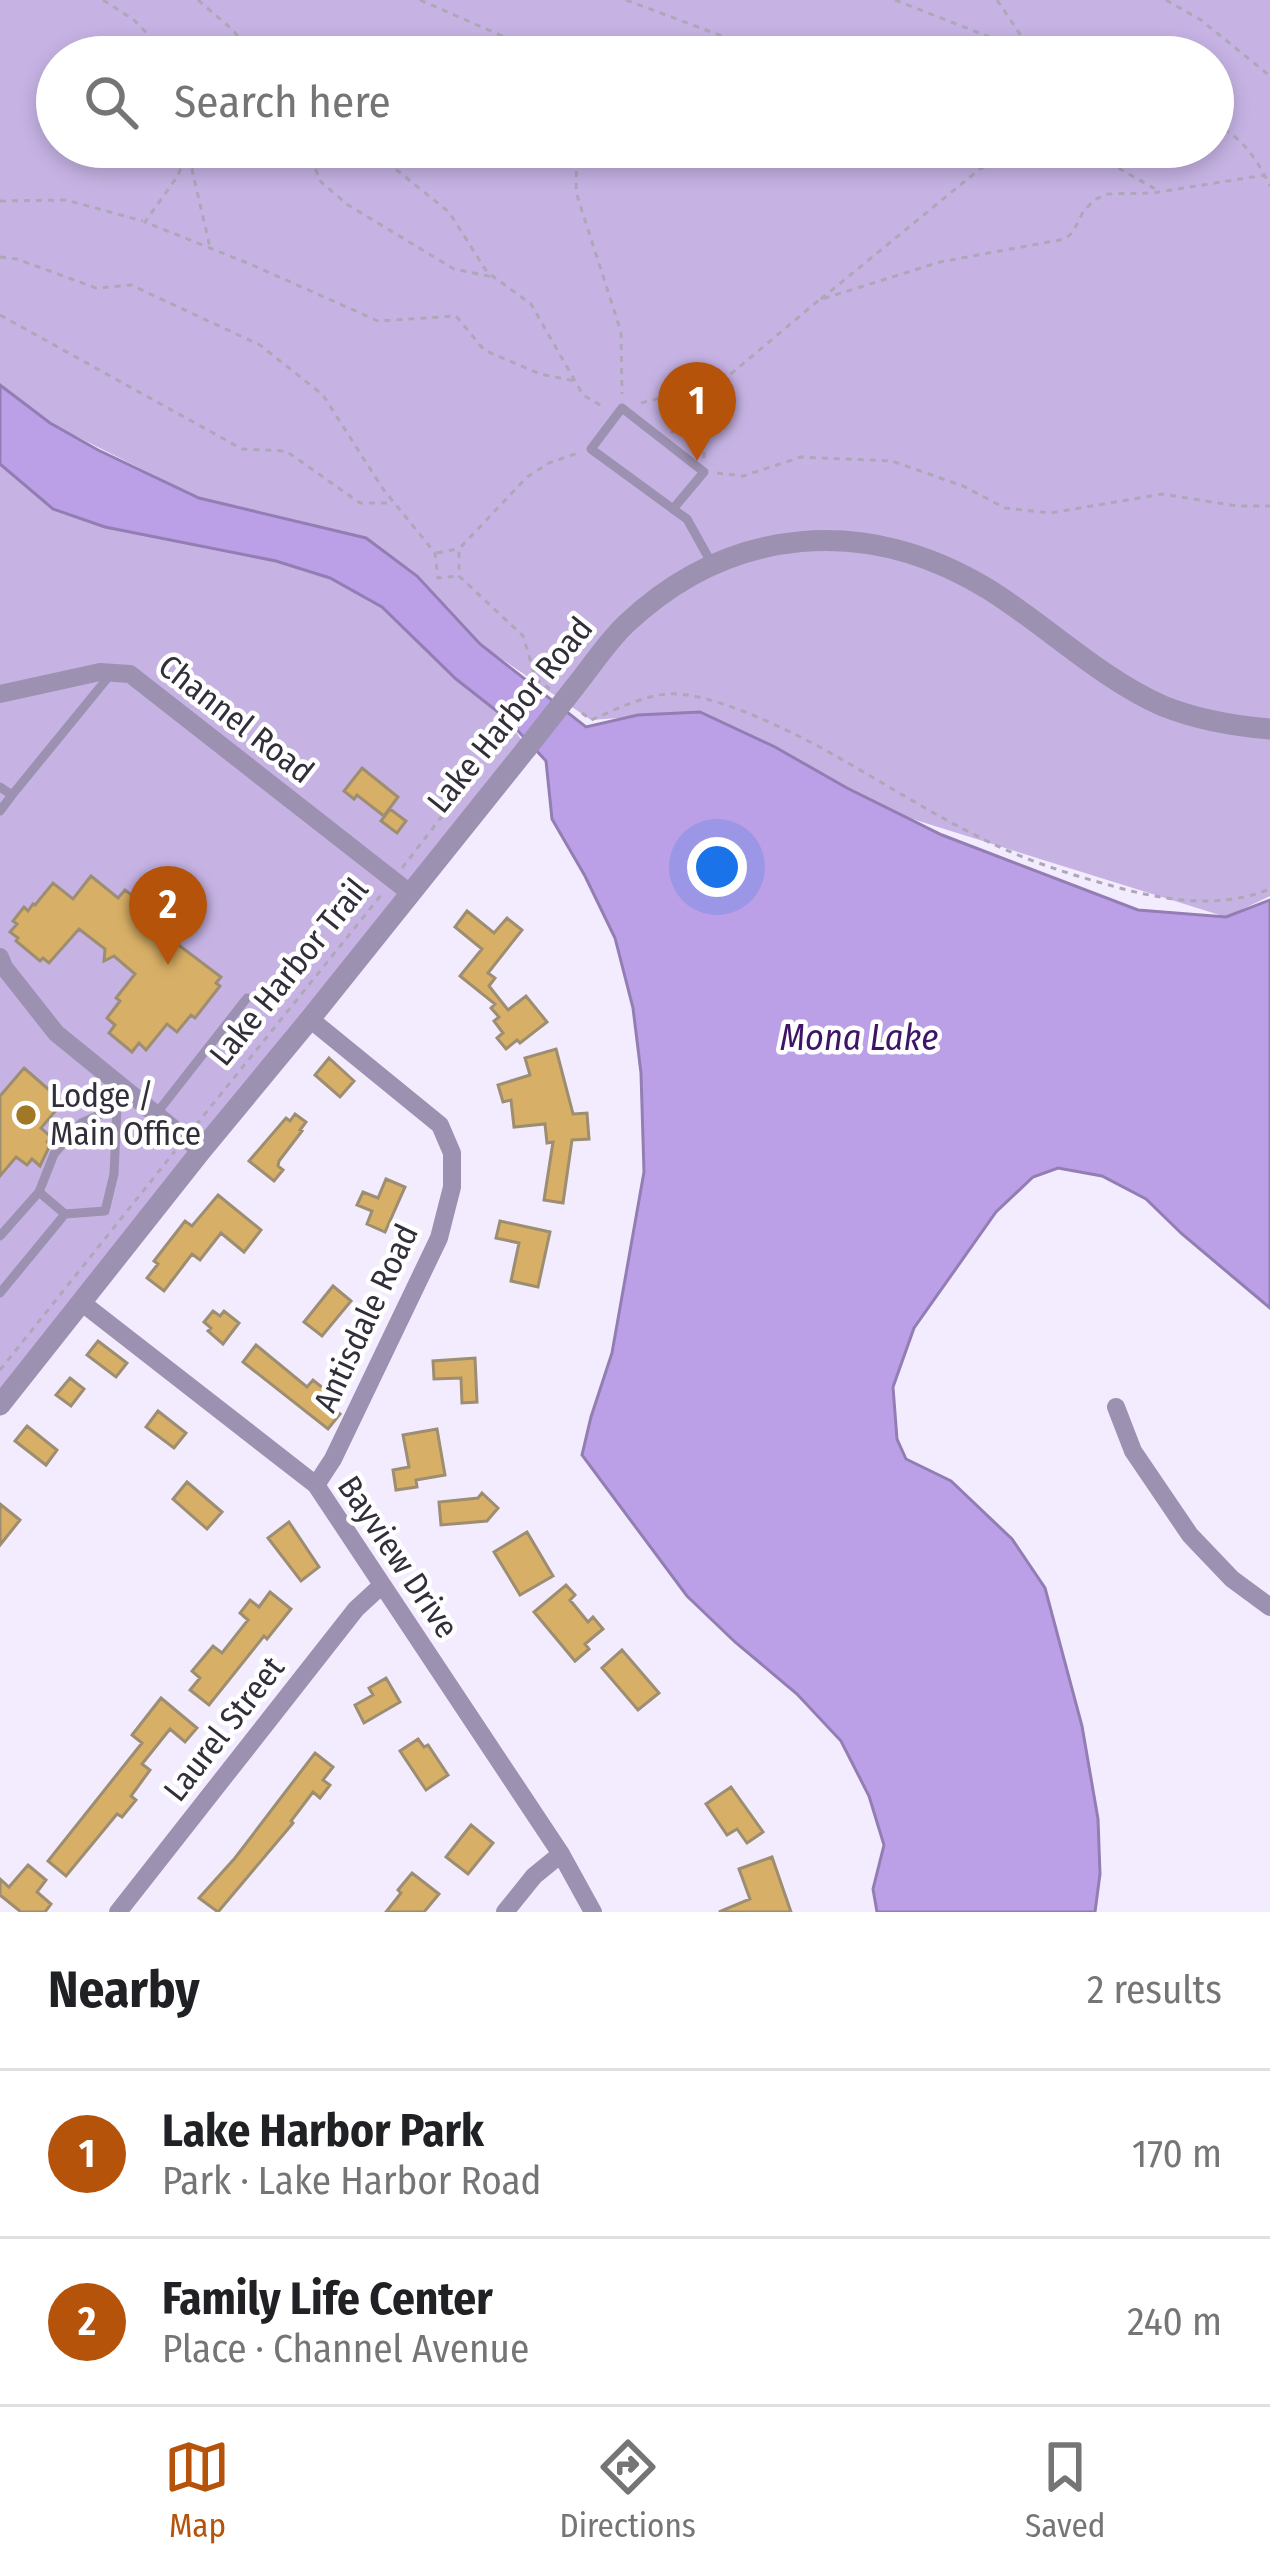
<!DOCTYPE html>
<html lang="en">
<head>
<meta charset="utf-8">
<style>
	:root { --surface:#fff; --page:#f6f6f6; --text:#202124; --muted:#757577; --line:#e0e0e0; --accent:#b45309 }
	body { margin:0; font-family:"Fira Sans Condensed",sans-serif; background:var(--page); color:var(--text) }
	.you { position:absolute; left:717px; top:867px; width:42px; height:42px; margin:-30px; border:9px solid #fff; border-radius:50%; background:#1a73e8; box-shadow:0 0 0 18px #1a73e833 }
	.badge { display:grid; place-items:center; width:78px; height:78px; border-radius:50%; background:var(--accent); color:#fff; font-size:39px; font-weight:700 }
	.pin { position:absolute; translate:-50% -99px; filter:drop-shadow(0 3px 6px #0008) }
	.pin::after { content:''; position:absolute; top:63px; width:42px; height:36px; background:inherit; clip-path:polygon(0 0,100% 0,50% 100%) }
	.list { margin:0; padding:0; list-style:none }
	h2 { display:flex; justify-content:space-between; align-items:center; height:156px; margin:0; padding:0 48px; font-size:51px }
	h2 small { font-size:39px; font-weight:400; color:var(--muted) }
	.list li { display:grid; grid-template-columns:78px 1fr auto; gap:36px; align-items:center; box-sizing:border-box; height:168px; padding:0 48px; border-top:3px solid var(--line) }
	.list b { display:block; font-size:45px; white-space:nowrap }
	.list p { margin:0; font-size:39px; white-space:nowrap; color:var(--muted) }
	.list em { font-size:39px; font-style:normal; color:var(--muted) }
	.icon { flex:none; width:66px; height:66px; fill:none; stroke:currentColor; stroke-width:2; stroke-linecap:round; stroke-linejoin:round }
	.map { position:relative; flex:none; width:1270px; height:1912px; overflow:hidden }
	.search { position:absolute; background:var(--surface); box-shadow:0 6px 18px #0003; left:36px; right:36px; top:36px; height:132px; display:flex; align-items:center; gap:30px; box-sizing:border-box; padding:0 42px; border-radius:66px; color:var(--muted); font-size:45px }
	.sheet { height:492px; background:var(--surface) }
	nav { display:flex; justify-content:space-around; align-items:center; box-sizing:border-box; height:168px; border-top:3px solid var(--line); background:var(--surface); font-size:33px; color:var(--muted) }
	nav a { display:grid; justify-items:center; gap:6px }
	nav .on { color:var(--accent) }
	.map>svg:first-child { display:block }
	.green { fill:#c6b3e4; fill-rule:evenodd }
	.water { fill:#bca0e7; stroke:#937eb3; stroke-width:3 }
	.building { fill:#d8af66; stroke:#9d8d71; stroke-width:3 }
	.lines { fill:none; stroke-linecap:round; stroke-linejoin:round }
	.path { stroke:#ada7b7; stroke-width:3; stroke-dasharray:6 6; stroke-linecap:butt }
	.service { stroke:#9c91b0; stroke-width:9 }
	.minor { stroke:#9c91b0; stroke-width:18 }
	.tertiary { stroke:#9c91b0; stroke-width:21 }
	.tertiary-bridge { stroke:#9c91b0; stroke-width:21 }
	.poi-dot { fill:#a07826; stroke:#fff; stroke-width:4.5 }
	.labels { text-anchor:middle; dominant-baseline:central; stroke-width:9; stroke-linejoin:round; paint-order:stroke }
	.street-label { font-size:33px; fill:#322e3a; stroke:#fff }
	.poi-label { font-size:33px; fill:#322e3a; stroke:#fff; text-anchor:start }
	.water-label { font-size:36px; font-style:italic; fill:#3e1566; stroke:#fff }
</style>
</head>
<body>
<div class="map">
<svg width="1270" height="1912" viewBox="0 0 1270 1912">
	<rect width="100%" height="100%" fill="#f3ecff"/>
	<path class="green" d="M0,0H1270V896L1226,917L906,817L700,712L591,720L480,644L417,576L366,538L199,498L50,423L0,386ZM57,57H1213V147H57Z
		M0,464L53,509L105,527L276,561L330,578L381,606L457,679L507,719L527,748L0,1405Z"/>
	<path class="water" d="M0,385L50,423L98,450L199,498L366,538L417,576L480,644L586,727L638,715L700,712L775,747L847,788L942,835L1138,910L1226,917L1270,900V1308L1182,1234L1146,1199L1102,1176L1058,1168L1033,1177L996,1212L914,1328L893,1387L897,1439L906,1459L951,1481L1012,1539L1045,1588L1082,1726L1098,1819L1100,1874L1095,1912H877L873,1889L884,1845L869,1796L841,1741L797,1694L735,1642L687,1596L582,1455L591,1417L612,1353L644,1172L641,1073L633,1008L615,938L585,876L552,819L546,761L507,719L456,679L382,607L330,578L276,561L105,527L53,509L0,464Z"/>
	<path class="building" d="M362,768L398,797L384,816L357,795L354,799L344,791Z
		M390,809L406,821L397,833L381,821Z
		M91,876L118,898L125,890L163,919L156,928L221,977L216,983L220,986L195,1018L191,1015L177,1032L167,1024L146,1050L139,1043L132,1052L109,1033L115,1025L107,1018L120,1001L116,998L135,974L114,956L104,961L105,949L79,929L49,963L43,958L40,961L16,941L18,938L10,932L17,924L13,921L24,907L28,911L33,904L35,905L53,883L73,899Z
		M467,911L494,933L507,918L522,930L488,973L495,978L489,986L508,1010L526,996L547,1022L520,1043L517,1040L506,1049L497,1038L503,1033L494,1021L499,1017L491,1008L495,1004L460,976L482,949L455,927Z
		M556,1049L573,1114L587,1113L589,1139L572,1140L563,1203L544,1200L553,1142L547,1143L545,1124L514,1127L511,1100L503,1102L498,1085L530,1075L525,1058Z
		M329,1058L354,1081L340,1097L315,1075Z
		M24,1068L63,1102L41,1128L51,1137L47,1142L50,1145L40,1166L32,1159L27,1165L16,1157L0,1176V1096Z
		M295,1114L306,1122L300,1130L302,1131L279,1161L278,1166L283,1170L274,1181L249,1161L286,1118L290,1121Z
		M386,1179L405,1187L385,1232L367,1224L372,1211L357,1205L363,1192L378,1198Z
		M218,1195L261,1230L244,1252L221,1233L200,1260L192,1254L164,1291L147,1278L158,1264L154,1261L185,1221L192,1226Z
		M500,1221L550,1232L538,1287L511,1281L519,1243L496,1238Z
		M333,1286L351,1301L322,1336L304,1322Z
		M213,1311L220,1316L224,1311L239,1323L223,1344L208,1331L211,1328L204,1322Z
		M98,1341L127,1363L116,1377L87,1355Z
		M256,1345L307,1387L313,1380L328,1392L322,1400L340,1414L328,1429L243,1362Z
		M475,1358L477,1402L462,1403L461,1378L434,1379L433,1361Z
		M70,1378L84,1389L71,1406L56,1395Z
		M158,1411L186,1433L174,1448L146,1427Z
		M27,1426L57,1450L46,1465L15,1441Z
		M437,1429L445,1475L416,1480L417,1487L396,1490L393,1470L409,1467L403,1435Z
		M187,1482L222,1512L207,1529L173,1499Z
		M482,1493L498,1508L487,1521L441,1525L439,1502L478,1498Z
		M0,1504L20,1520L0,1545Z
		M289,1522L319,1567L301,1581L268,1538Z
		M527,1532L553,1576L520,1595L494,1552Z
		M566,1585L575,1595L570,1600L588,1622L593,1617L603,1629L585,1644L589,1649L575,1661L534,1612Z
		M270,1592L291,1609L267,1639L264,1636L209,1705L190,1690L200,1678L192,1671L213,1646L222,1653L248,1620L240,1613L250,1600L259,1607Z
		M622,1650L659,1693L638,1710L602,1668Z
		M386,1678L400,1702L364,1723L355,1705L373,1695L369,1688Z
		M161,1698L197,1728L185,1742L170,1729L142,1764L150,1770L131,1796L136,1800L122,1817L117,1814L66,1876L48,1861L142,1743L132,1735Z
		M418,1739L424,1747L428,1745L448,1775L426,1790L400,1751Z
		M315,1753L333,1767L323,1780L330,1785L320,1798L313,1792L291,1821L293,1823L218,1912L199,1898L235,1858Z
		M731,1787L763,1832L747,1843L737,1829L727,1835L706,1804Z
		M471,1825L493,1843L468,1874L446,1857Z
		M772,1857L791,1912H719L750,1899L739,1869Z
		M28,1865L46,1880L37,1892L51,1904L45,1912H21L0,1895V1879L9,1887Z
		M412,1873L439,1894L424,1912H386L401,1893L398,1890Z"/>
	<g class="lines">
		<path class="path" d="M103,0L134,20L170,57
			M198,0L234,31L252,57
			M420,0L546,55L577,53L588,57
			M626,0L778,57
			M895,0L1041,57
			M997,0L1032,52
			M1166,0L1201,20L1270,76
			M1213,124C1241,135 1257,159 1270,186
			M191,147L177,177L145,222L250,264L378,321L456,316L484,350L540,374L575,381
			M306,147L321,182L348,205L454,269L493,277
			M368,147L449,212L487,272L531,304L583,395L605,408
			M577,147L576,192L621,332L622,394
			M949,147L973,154
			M970,147L980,167
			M189,157L210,247
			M0,201L66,200L143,221
			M0,257L17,259L96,288L131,285L260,345L323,395L383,489L435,553L438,578L458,576
			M821,299L981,168L1075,153L1113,165L1157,190
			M0,315L242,449L286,451L360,503H393
			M641,403L719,383
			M671,433L720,383L819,300L940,262L1065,239L1073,232L1083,212L1094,200L1107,194L1153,193L1265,175
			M704,458L705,429L720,385
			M717,473L743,476L801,457L892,461L963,486L1005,508L1050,513L1162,494L1237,506H1270
			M437,553L457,549
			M550,689L536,679L523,636L459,576V549L527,477L549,463L578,453
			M582,713L591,720C615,710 642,696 668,694C707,691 780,726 814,744C870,774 924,810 981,838C1022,859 1065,873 1109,885C1161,900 1218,910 1270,889
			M402,868L463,789L467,792
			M196,1125L382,894
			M0,1370L175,1151"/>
		<path class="service" d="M673,509L704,472L622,408L591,449L673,509L687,519L712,564
			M0,787L12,795L110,675
			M0,811L12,795
			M156,1114L247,998
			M0,1236L39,1192
			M0,1293L65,1214L105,1211L114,1174L117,1107L81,1123L54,1154L39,1192L65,1214"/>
		<path class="minor" d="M0,694L100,672L130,674L410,893
			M0,957L4,967L56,1033L201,1151
			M310,1019L440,1125L452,1153V1187L439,1238L333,1459L316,1485
			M81,1302L316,1485L561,1854L593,1912
			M1116,1407L1133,1451L1190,1535L1232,1579L1270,1607
			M118,1912L356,1609L381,1586
			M505,1912L534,1876L561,1854"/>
		<path class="tertiary" d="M574,688C591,667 607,642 626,624C731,525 867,515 988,589C1046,625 1101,679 1163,706C1198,720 1233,726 1270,729
			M0,1405L201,1151L310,1019L527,748"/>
		<path class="tertiary-bridge" d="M527,748L574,688"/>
	</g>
	<circle class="poi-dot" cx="26" cy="1115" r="12"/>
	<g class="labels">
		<g class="street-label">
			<text transform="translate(510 715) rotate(-51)">Lake Harbor Road</text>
			<text transform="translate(236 719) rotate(38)">Channel Road</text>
			<text transform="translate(289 972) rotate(-51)">Lake Harbor Trail</text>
			<text transform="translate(366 1318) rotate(-65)">Antisdale Road</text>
			<text transform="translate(398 1557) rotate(56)">Bayview Drive</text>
			<text transform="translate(224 1729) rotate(-52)">Laurel Street</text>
		</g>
		<g class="poi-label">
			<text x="50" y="1096">Lodge /<tspan x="50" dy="38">Main Office</tspan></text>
		</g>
		<g class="water-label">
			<text x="859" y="1038">Mona Lake</text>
		</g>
	</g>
</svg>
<div class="you"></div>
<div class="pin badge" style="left:697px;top:461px">1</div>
<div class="pin badge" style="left:168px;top:965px">2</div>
<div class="search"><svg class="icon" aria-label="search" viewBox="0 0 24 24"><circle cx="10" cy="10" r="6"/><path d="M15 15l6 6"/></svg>Search here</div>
</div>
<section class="sheet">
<h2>Nearby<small>2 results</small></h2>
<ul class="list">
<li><span class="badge">1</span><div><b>Lake Harbor Park</b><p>Park · Lake Harbor Road</p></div><em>170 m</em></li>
<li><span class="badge">2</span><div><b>Family Life Center</b><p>Place · Channel Avenue</p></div><em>240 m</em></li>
</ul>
</section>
<nav>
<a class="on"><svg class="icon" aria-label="map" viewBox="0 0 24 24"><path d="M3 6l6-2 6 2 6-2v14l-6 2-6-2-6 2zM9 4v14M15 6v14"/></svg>Map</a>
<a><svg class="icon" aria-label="directions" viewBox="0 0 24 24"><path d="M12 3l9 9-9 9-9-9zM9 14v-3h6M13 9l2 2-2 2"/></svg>Directions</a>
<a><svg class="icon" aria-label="saved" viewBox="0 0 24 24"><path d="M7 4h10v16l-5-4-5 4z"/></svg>Saved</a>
</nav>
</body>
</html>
